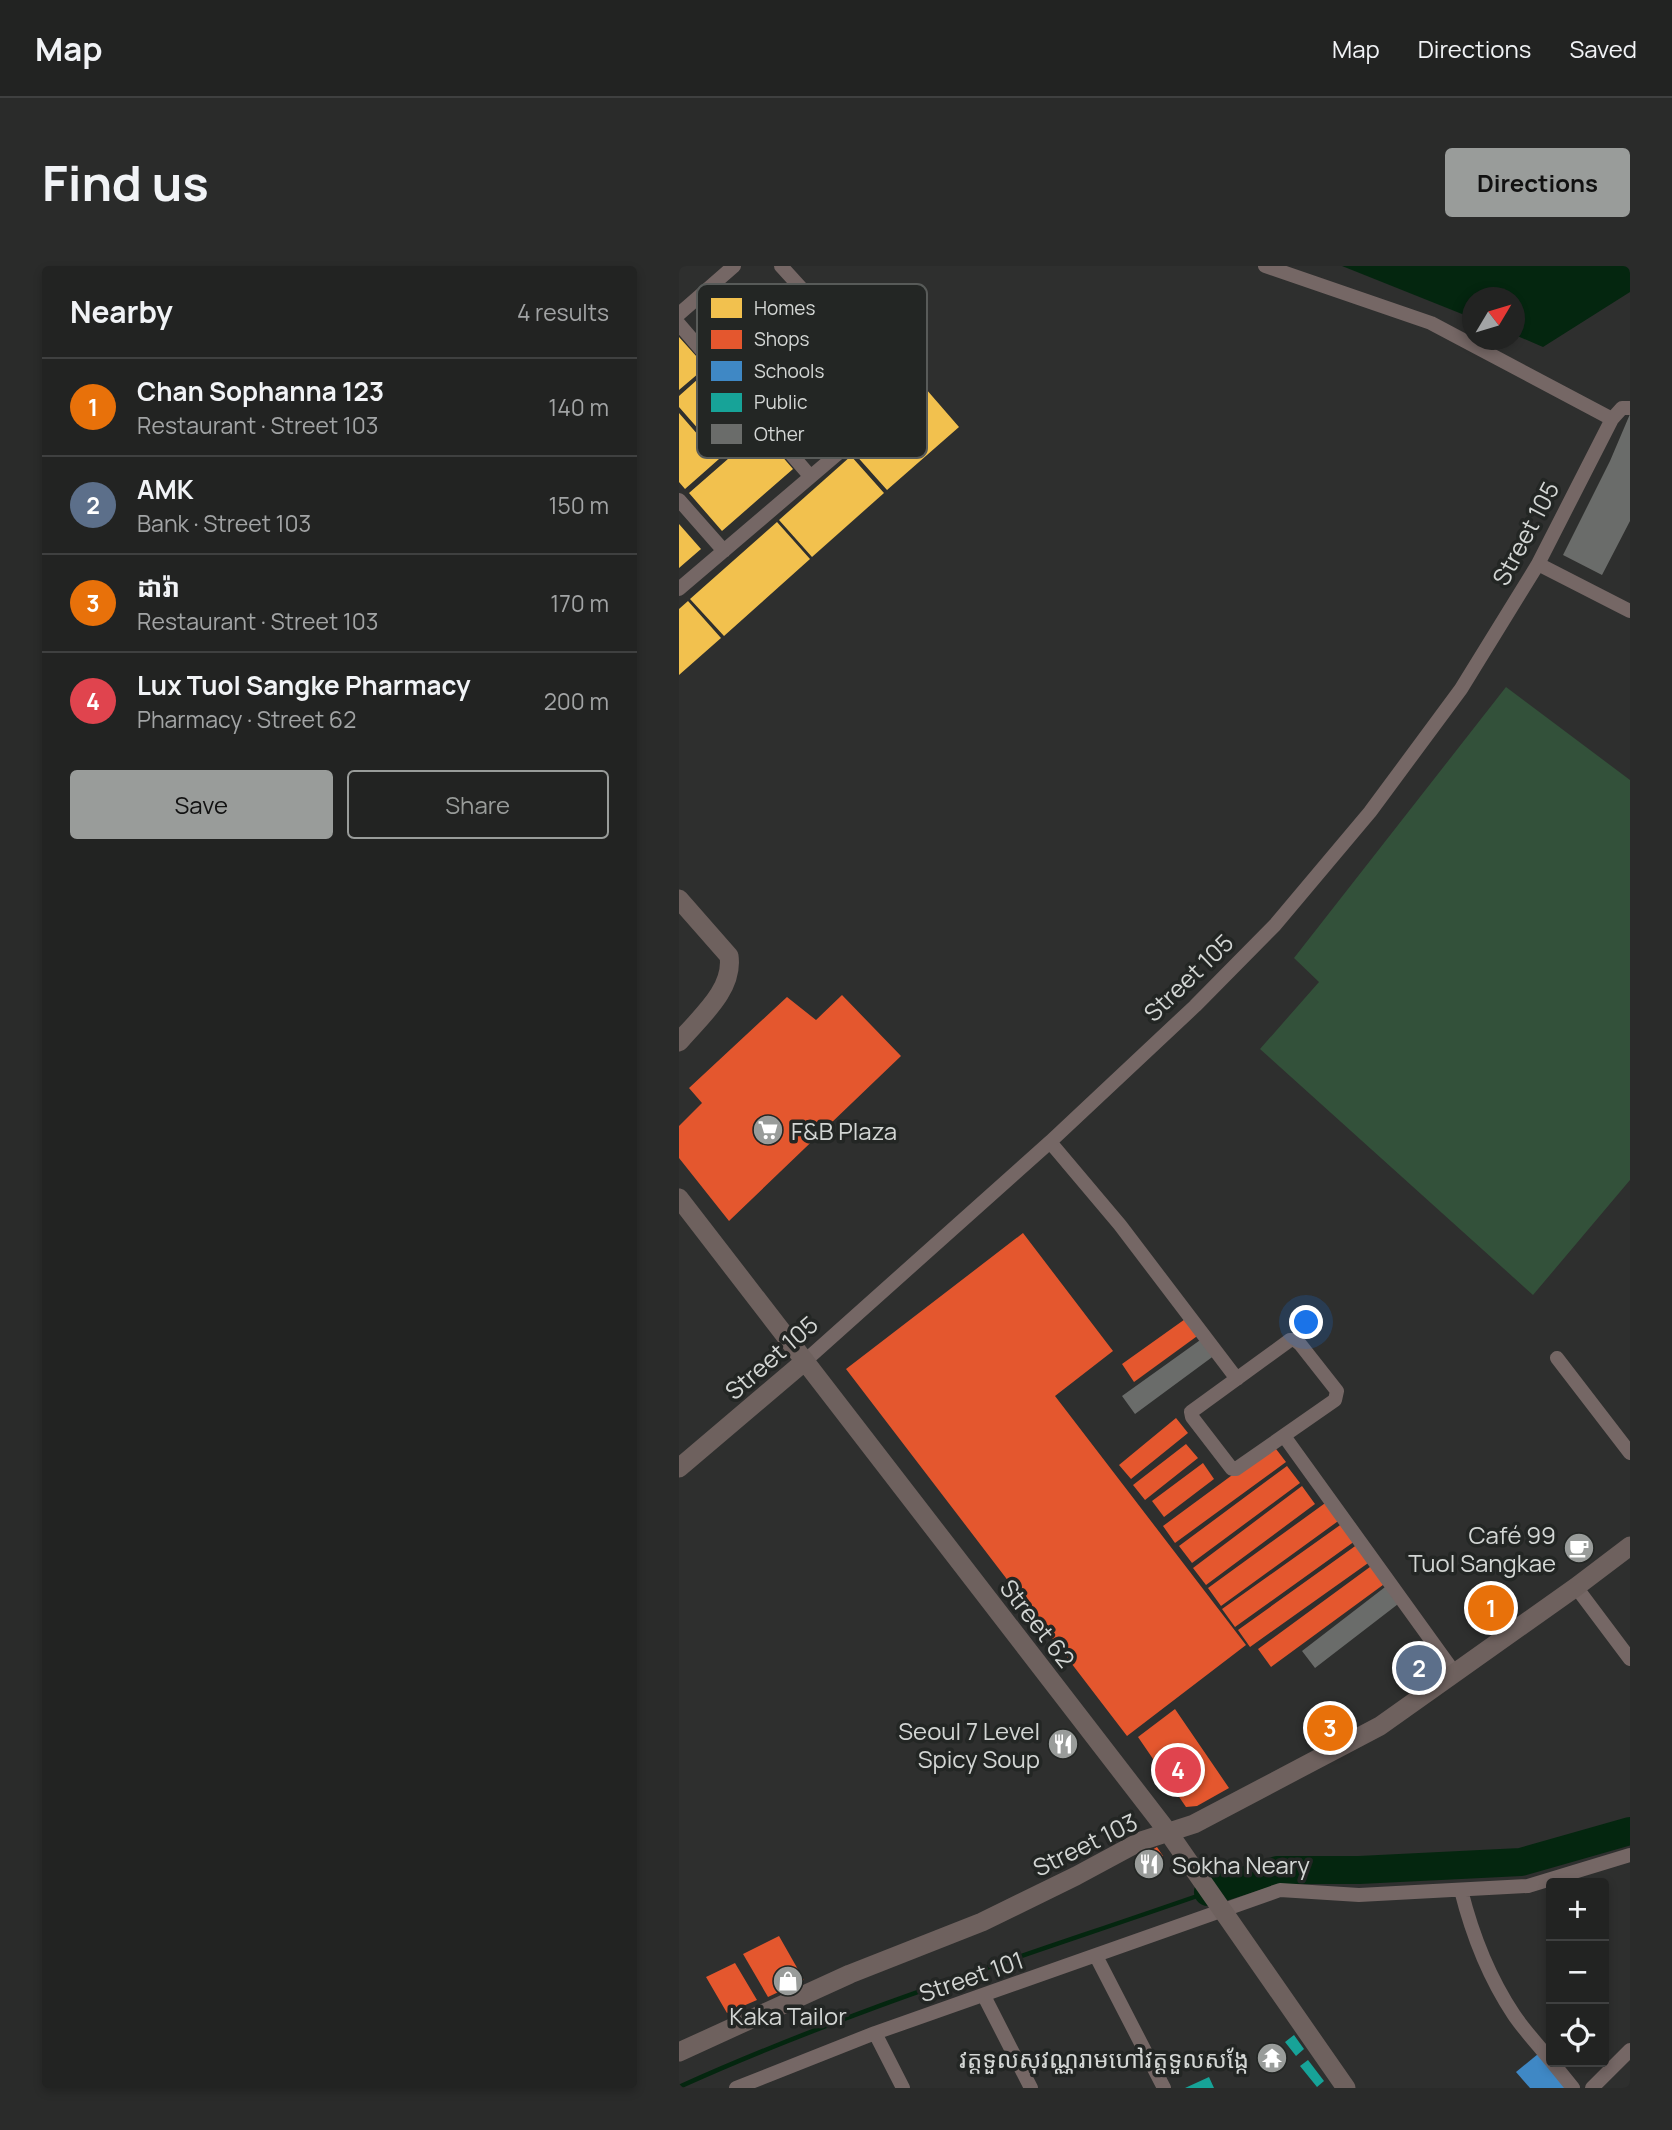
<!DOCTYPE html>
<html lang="en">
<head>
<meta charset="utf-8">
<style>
	:root { --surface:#222322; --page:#2a2b2a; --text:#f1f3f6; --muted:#a2a4a5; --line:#3f4040; --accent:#999c9a }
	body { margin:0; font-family:Manrope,"Noto Sans Khmer",sans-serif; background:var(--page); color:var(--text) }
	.controls { position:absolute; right:21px; bottom:21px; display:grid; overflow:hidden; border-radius:7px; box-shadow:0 4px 10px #0003 }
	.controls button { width:63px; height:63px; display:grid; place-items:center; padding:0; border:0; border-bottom:2px solid var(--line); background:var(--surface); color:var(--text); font:35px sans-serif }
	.compass { position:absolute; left:783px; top:21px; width:63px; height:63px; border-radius:50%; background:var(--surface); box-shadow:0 4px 10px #0003; rotate:52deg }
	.you { position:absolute; left:628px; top:1057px; width:24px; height:24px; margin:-18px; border:5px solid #fff; border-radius:50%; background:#1a73e8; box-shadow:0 0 0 10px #1a73e833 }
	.badge { display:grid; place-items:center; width:46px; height:46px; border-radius:50%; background:var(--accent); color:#fff; font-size:23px; font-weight:700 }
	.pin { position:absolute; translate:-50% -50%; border:4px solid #fff; box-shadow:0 2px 7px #0006 }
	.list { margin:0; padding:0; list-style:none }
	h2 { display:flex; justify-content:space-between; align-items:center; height:91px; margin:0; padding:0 28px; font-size:30px }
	h2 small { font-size:23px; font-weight:400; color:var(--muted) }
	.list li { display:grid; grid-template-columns:46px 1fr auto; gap:21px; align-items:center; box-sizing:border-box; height:98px; padding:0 28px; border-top:2px solid var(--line) }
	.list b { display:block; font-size:26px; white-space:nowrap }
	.list p { margin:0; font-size:23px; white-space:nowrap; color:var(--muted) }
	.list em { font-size:23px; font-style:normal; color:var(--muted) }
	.actions { display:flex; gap:14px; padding:21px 28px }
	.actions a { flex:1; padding:16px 0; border:2px solid var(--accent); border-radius:7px; text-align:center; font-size:24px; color:var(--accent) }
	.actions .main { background:var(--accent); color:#111 }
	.icon { flex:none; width:38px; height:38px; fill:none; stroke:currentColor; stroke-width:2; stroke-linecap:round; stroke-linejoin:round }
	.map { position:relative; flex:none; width:951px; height:1822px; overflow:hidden; border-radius:7px }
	header { display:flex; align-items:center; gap:42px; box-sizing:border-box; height:98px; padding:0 35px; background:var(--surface); border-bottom:2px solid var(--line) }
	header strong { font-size:33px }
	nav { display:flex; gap:38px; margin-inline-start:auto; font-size:24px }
	.intro { display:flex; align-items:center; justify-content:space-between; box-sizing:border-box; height:168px; padding:0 42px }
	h1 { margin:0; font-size:49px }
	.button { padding:18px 32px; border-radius:7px; background:var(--accent); color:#111; font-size:24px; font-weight:700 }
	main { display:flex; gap:42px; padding:0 42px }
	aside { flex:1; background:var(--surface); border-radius:7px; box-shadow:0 4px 10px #0003 }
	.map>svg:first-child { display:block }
	.green { fill:#33513a }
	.water { fill:#04260f }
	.homes { fill:#f2c14e }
	.shops { fill:#e4572e }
	.schools { fill:#3f88c5 }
	.public { fill:#17a398 }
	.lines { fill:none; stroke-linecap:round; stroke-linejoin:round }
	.stream { stroke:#04260f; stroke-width:4.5 }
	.river { stroke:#04260f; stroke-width:28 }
	.building { fill:#6a6c6a }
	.street { stroke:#756765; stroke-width:14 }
	.secondary { stroke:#6e615e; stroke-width:19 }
	.labels { text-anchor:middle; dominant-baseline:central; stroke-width:7; stroke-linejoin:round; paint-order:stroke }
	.street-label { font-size:24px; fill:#d3d6d4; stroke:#232624 }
	.poi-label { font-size:24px; fill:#d3d6d4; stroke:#232624; text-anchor:end }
	.key { fill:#232624; stroke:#585b59; stroke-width:2 }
	.key-label { font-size:19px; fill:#d3d6d4 }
</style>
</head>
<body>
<header>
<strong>Map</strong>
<nav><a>Map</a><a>Directions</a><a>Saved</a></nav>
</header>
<div class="intro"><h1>Find us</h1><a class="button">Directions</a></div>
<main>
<aside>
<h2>Nearby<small>4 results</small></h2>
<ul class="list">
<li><span class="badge" style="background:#e8710a">1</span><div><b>Chan Sophanna 123</b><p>Restaurant · Street 103</p></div><em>140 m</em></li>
<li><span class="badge" style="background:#5c6f8a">2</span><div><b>AMK</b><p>Bank · Street 103</p></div><em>150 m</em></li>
<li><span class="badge" style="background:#e8710a">3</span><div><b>ដារ៉ា</b><p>Restaurant · Street 103</p></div><em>170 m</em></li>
<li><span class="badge" style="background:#e0444e">4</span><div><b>Lux Tuol Sangke Pharmacy</b><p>Pharmacy · Street 62</p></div><em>200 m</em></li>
</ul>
<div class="actions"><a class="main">Save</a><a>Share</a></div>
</aside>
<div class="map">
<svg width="951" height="1822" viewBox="0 0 951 1822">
	<rect width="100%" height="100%" fill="#2e2f2e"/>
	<path class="green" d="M827,421L951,514V914L854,1029L581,783L640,716L615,692Z"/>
	<path class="water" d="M663,0H951V26L864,81L836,69V32H794L793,52Z"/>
	<path class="homes" d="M0,71L27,101L0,124Z
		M28,105L77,160L43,190L0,141V130Z
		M247,123L280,161L208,224L175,187Z
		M0,147L40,193L6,223L0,216Z
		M81,165L114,203L43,265L10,227Z
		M172,190L205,227L133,291L100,254Z
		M98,256L131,293L45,370L11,333Z
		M0,258L22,283L0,302Z
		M9,335L42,372L0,409V343Z"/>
	<path class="shops" d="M163,729L222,790L50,955L0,892V860L23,837L10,822L108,731L137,754Z
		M344,967L434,1085L376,1130L567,1379L448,1470L167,1103Z
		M509,1051L521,1068L455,1116L443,1098Z
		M497,1152L509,1167L452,1213L440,1199Z
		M507,1178L519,1192L466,1234L454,1219Z
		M594,1179L607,1196L496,1277L484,1260Z
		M524,1197L535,1213L485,1251L473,1235Z
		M608,1200L621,1217L513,1297L500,1280Z
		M623,1220L636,1238L527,1319L514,1302Z
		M649,1235L662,1253L542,1340L529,1322Z
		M664,1257L676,1275L556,1361L543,1343Z
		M679,1278L692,1295L571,1381L559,1364Z
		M695,1298L708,1316L592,1401L579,1383Z
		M496,1443L550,1522L518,1540L507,1541L459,1471Z
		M478,1581L484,1590L461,1603L456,1594Z
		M100,1670L125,1714L89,1731L64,1688Z
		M56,1697L78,1734L48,1747L27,1711Z"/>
	<path class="schools" d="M859,1788L887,1822H851L837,1806Z"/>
	<path class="public" d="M615,1769L625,1783L617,1790L606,1776Z
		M593,1780L601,1793L590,1799L582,1786Z
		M629,1794L645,1815L638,1821L621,1800Z
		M530,1811L535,1822H506Z"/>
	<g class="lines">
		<path class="stream" d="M0,1821C170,1744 349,1689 524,1628"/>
		<path class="river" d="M529,1626L598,1604H680L842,1596L951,1565"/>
	</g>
	<path class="building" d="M951,148V255L923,309L884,289L931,195Z
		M524,1072L536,1089L456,1148L443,1130Z
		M710,1318L723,1335L636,1402L623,1385Z"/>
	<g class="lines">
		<path class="street" d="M586,0L752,57L933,153
			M0,48L55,0
			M0,58L131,210
			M0,234L45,285
			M859,298L951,345
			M0,323L204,149L213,128L205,113L102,0
			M371,876L441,959L558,1113
			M611,1074H616L621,1078L658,1125L656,1134L557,1203H553L513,1151L512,1146Z
			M878,1092L951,1187
			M126,1095L371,876L516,740L596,659L691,546L782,423L859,298L933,153L943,142H951
			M605,1170L775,1406
			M897,1321L951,1393
			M782,1624C793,1668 809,1710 835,1749C846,1765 860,1780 872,1795
			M417,1690L485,1822
			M305,1730L352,1822
			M196,1767L224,1822
			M873,1796L894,1822
			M57,1822L196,1767L601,1624L680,1629L849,1620L951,1589
			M913,1822L951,1784"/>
		<path class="secondary" d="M0,633L50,690C55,724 20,752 0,776
			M0,932L489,1566L667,1822
			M0,1202L126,1095
			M0,1786L171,1708L303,1656L397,1610L462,1575L515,1558L701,1460L897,1321L951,1280"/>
	</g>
	<defs>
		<g id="supermarket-disc" transform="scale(1.575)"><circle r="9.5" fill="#999c9a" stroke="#232624"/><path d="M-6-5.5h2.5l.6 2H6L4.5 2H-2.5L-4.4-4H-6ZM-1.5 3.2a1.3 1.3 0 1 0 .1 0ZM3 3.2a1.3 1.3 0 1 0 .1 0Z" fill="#fff"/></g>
		<g id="cafe-disc" transform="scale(1.575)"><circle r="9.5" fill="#999c9a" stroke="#232624"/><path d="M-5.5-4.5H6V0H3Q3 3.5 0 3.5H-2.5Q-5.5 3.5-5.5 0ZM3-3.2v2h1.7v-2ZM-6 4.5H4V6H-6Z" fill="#fff"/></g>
		<g id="restaurant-disc" transform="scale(1.575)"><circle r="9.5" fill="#999c9a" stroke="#232624"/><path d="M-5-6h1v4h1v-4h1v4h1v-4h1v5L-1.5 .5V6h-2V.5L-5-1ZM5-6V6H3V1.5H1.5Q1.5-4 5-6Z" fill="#fff"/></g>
		<g id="shop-disc" transform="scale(1.575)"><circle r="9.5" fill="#999c9a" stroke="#232624"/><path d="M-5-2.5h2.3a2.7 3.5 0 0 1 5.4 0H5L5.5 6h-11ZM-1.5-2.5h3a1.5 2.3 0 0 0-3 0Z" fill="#fff"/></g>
		<g id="temple-disc" transform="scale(1.575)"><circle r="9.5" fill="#999c9a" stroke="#232624"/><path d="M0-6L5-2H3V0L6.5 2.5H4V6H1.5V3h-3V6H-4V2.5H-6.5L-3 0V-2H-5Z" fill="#fff"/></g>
	</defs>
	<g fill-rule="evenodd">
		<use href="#supermarket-disc" x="89" y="864"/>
		<use href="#cafe-disc" x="900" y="1282"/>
		<use href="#restaurant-disc" x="384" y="1478"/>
		<use href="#restaurant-disc" x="470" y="1598"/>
		<use href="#shop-disc" x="109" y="1715"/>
		<use href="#temple-disc" x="593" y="1792"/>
	</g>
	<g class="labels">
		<g class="street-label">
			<text transform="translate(846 267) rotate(-62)">Street 105</text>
			<text transform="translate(509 711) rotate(-44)">Street 105</text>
			<text transform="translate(92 1091) rotate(-41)">Street 105</text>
			<text transform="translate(359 1357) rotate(52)">Street 62</text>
			<text transform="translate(406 1578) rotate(-26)">Street 103</text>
			<text transform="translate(292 1710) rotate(-19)">Street 101</text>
		</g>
		<g class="poi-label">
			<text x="112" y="864" text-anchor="start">F&amp;B Plaza</text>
			<text x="877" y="1268">Café 99<tspan x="877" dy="28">Tuol Sangkae</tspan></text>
			<text x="361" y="1464">Seoul 7 Level<tspan x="361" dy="28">Spicy Soup</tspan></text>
			<text x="493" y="1598" text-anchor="start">Sokha Neary</text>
			<text x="109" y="1749" text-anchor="middle">Kaka Tailor</text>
			<text x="570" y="1792">វត្តទួលសុវណ្ណរាមហៅវត្តទួលសង្កែ</text>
		</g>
	</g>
	<rect x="18" y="18" width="230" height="174" rx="10" class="key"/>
	<rect x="32" y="32" width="31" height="20" fill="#f2c14e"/>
	<rect x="32" y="64" width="31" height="19" fill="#e4572e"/>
	<rect x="32" y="95" width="31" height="20" fill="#3f88c5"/>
	<rect x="32" y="127" width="31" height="19" fill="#17a398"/>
	<rect x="32" y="158" width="31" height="20" fill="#6a6c6a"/>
	<g class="key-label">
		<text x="75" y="49">Homes</text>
		<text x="75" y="80">Shops</text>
		<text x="75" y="112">Schools</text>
		<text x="75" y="143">Public</text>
		<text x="75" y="175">Other</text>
	</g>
</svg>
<div class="controls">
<button>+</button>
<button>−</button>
<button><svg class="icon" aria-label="locate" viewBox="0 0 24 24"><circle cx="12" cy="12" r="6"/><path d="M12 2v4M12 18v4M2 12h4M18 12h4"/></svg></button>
</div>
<svg class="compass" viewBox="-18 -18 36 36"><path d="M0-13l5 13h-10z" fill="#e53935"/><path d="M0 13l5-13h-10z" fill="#a2a4a5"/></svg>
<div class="you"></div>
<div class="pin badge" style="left:812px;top:1342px;background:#e8710a">1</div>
<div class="pin badge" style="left:740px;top:1402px;background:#5c6f8a">2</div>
<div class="pin badge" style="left:651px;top:1462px;background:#e8710a">3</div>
<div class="pin badge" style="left:499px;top:1504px;background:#e0444e">4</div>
</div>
</main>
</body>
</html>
